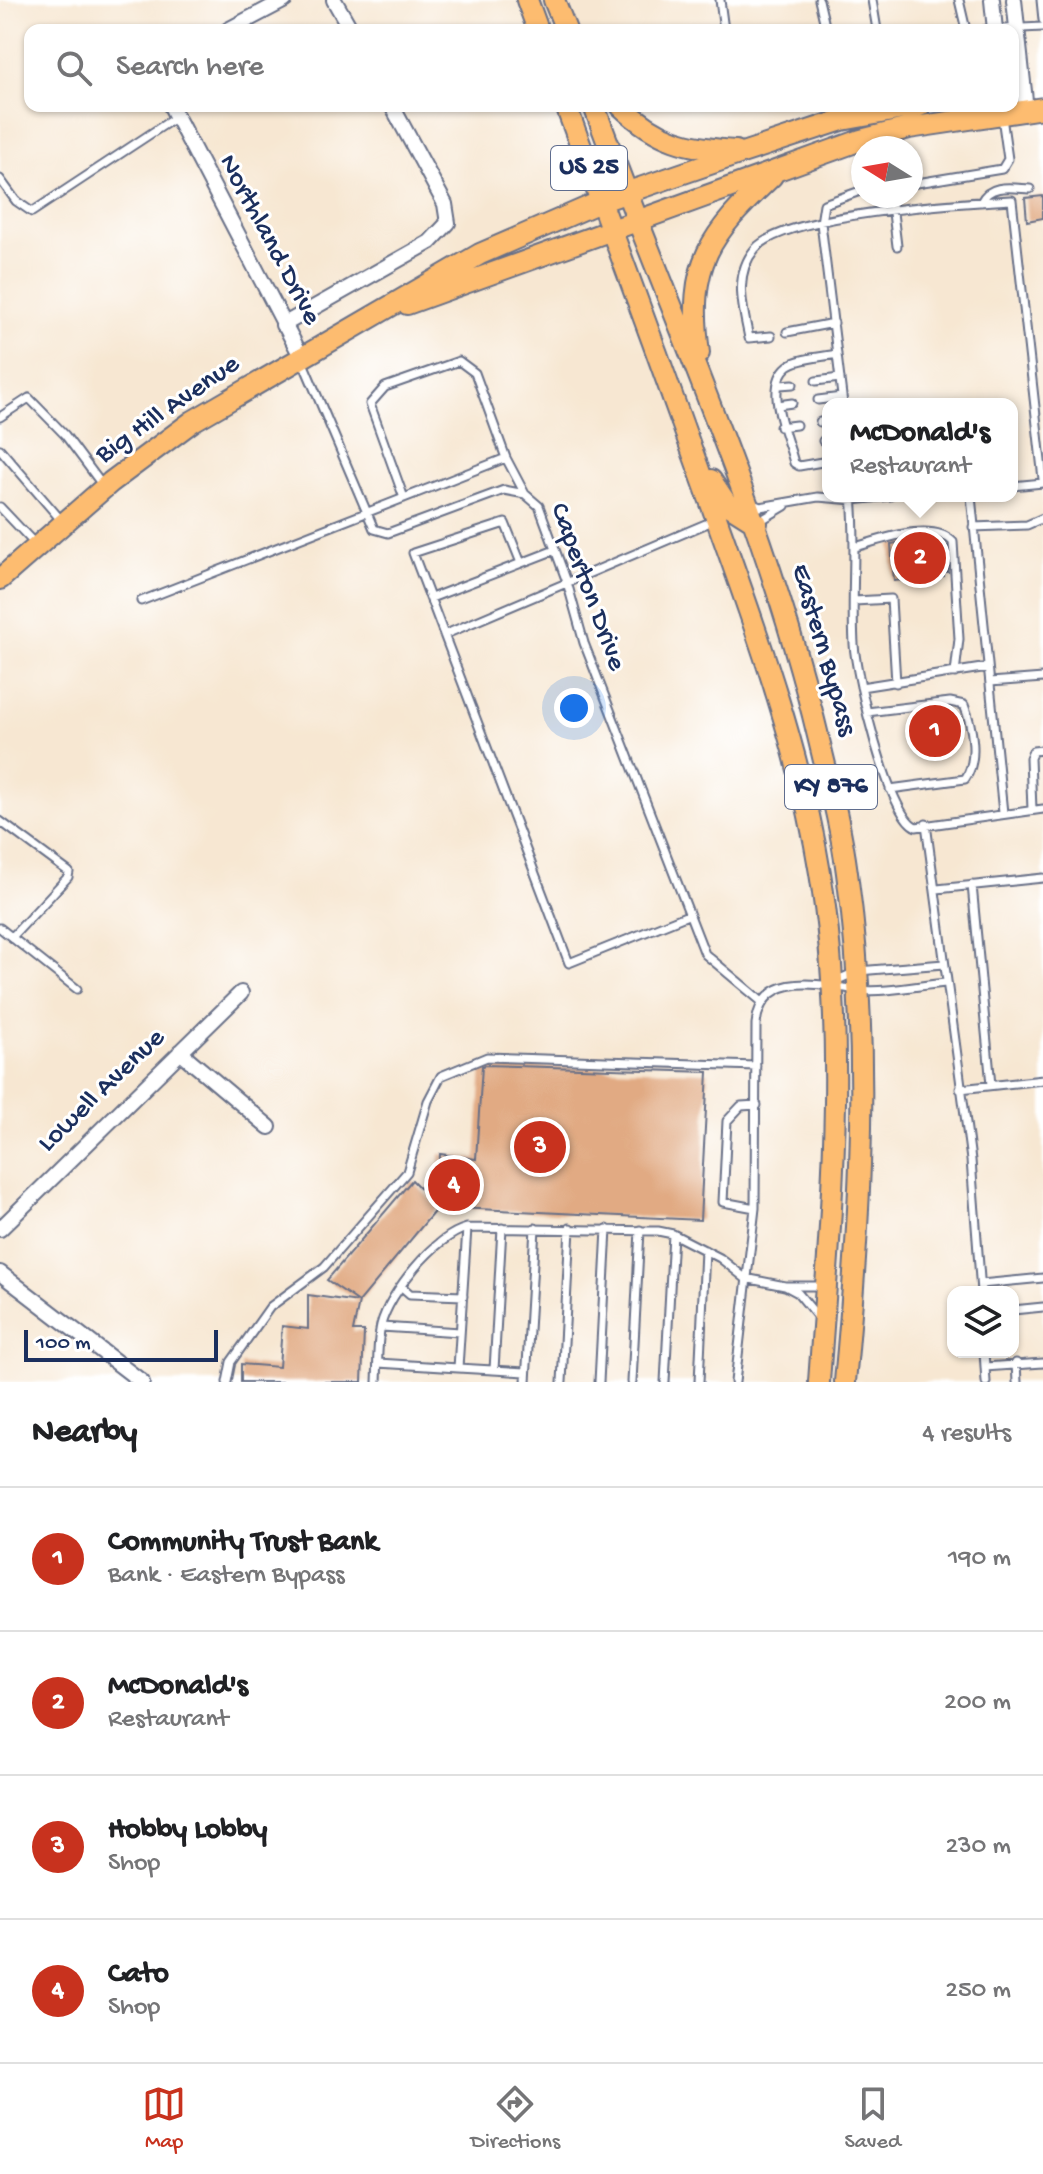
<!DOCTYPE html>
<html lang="en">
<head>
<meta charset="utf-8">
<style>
	:root { --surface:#fff; --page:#f6f6f6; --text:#202124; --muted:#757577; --line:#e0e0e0; --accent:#c8321e }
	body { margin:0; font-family:"Gochi Hand",sans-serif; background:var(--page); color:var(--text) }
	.controls { position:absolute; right:24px; bottom:24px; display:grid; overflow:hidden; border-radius:16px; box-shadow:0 2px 6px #0004 }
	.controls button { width:72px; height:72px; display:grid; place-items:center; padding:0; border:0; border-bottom:2px solid var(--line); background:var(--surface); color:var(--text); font:40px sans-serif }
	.compass { position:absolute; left:851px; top:136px; width:72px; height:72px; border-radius:50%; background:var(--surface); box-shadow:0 2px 6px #0004; rotate:281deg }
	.scale { position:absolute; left:24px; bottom:20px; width:194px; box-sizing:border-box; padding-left:8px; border:4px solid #1b2f5e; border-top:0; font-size:22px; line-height:28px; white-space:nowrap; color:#1b2f5e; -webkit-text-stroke:6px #fff; paint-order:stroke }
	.you { position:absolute; left:574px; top:708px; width:28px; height:28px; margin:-20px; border:6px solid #fff; border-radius:50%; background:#1a73e8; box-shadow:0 0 0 12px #1a73e833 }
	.badge { display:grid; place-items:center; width:52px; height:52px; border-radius:50%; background:var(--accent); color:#fff; font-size:26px; font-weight:700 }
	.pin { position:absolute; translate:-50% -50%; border:4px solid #fff; box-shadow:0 2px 8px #0006 }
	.popup { position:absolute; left:822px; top:398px; width:196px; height:104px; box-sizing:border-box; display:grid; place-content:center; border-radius:16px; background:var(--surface); filter:drop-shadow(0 2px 6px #0005); font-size:26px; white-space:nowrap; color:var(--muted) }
	.popup b { font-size:30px; color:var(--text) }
	.popup::after { content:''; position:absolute; left:50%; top:100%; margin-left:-16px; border:16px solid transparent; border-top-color:var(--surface) }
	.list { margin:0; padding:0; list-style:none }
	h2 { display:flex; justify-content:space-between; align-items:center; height:104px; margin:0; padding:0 32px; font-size:34px }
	h2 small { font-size:26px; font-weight:400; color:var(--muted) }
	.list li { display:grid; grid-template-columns:52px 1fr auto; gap:24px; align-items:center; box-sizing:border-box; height:144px; padding:0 32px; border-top:2px solid var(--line) }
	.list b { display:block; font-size:30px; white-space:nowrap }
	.list p { margin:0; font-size:26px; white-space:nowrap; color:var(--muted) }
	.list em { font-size:26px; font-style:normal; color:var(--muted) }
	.icon { flex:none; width:44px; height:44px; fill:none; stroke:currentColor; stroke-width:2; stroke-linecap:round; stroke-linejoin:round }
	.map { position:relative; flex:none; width:1043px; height:1382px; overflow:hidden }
	.search { position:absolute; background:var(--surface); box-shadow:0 2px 6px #0004; left:24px; right:24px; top:24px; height:88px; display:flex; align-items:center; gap:20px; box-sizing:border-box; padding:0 28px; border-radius:16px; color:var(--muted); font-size:30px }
	.sheet { height:680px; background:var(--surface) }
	nav { display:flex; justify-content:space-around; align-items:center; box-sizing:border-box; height:112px; border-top:2px solid var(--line); background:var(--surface); font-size:22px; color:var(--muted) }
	nav a { display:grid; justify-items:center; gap:4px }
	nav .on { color:var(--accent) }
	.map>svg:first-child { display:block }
	.building { fill:#e1aa83 }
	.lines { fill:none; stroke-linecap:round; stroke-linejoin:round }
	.service-casing { stroke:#686f87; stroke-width:11 }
	.minor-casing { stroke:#686f87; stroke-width:18 }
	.primary-casing { stroke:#686f87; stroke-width:24 }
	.service { stroke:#fff; stroke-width:7 }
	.minor { stroke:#fff; stroke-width:14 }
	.primary { stroke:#fdbc70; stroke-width:20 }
	.labels { text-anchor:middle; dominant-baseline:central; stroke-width:6; stroke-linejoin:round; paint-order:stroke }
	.shield { fill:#fff; stroke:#5f6d8e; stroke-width:2 }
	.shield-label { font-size:26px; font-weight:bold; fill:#1b2f5e }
	.street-label { font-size:28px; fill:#1b2f5e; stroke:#fff }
</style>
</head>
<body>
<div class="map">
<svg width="1043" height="1382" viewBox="0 0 1043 1382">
	<rect width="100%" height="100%" fill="#fff"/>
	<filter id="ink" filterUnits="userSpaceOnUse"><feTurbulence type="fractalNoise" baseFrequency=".0125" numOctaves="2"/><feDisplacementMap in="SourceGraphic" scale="16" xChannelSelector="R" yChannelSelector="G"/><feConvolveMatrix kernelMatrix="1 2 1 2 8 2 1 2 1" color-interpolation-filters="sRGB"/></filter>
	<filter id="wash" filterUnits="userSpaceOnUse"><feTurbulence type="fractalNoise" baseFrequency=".006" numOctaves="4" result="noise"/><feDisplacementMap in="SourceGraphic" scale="32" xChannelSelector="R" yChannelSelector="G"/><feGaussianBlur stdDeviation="1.8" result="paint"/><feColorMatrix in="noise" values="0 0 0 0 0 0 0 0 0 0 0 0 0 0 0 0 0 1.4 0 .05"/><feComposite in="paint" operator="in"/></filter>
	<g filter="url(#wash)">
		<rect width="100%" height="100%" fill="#f7e7d2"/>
		<g id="blocks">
			<path class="building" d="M1043,196V218L1027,221L1025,198Z
				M920,539L947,546L948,572H944V576L894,581L891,544Z
				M485,1065L708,1072L700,1220L438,1207L440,1154L476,1159L482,1066Z
				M412,1180L438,1207L359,1302L327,1280Z
				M308,1295L359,1302L353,1331H364L362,1382H241V1364L279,1367L282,1326L308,1329Z"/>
		</g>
	</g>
	<g filter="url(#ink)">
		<use href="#blocks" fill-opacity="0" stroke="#686f87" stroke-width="2"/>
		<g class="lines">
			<g class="service-casing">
				<path id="service" d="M720,0L724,30
					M819,0L826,30
					M872,0L877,30
					M959,0L966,30
					M1041,0L1043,20
					M984,30L1043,27
					M0,179L16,201L32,212L176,117
					M911,184L1002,169L1008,159L1002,117
					M891,196L897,246
					M981,202C990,183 1012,188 1030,189
					M787,332L834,323
					M771,336L749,338C743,308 733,275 755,249C786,213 961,203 1012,200L1043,479
					M302,360L374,529L388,533L504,490L525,494L539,506L567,582L584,643L705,954L761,1001
					M816,381L840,378
					M780,385L793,384
					M818,400L842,397
					M843,404L821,223L824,204L863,190
					M778,405L792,403
					M0,417L29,398L65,435L103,486
					M820,422L828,421
					M780,427L796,425
					M823,441L828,440
					M0,449L61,520
					M828,461L799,466L794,463C789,440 762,387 788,366C798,358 823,357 837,354
					M1012,486L1043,483
					M852,496C857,545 851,595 854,644C856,676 888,816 916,827L1043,809
					M971,496L1003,813
					M404,498L370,404L385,387L459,361L475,373L506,458
					M751,503L760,507L818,497L853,500L890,496
					M0,507L35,544
					M758,522L785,506
					M973,527L1027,525L1043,518
					M855,547C881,540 932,520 953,542L959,639L955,673
					M521,563L505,523L413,553L569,963L688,915
					M431,598L555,550
					M141,601L506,458L525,494
					M854,601L891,599L896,683
					M446,634L715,520
					M990,682L1043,678
					M861,687L988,667
					M867,712L950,702L964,705C972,725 979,760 965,779L890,789
					M1032,810L1030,758L1033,751L1043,750
					M0,821L69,872L68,877L13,936
					M926,824L971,1160L981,1292
					M972,885L991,1085
					M937,889L1043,878
					M0,928L77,989
					M833,982L858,971L944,964
					M960,1089L1043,1080
					M755,1208L723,1202L727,1121L741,1106L757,1105
					M467,1228L458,1368L526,1372
					M981,1284L1043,1278
					M402,1287L410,1294L463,1296
					M1013,1310L1043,1307
					M817,1316L798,1293L785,1286H824
					M381,1327L460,1332
					M984,1352L986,1382
					M378,1363L458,1368
					M1016,1363L1017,1382
					M985,1367L1043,1363
					M494,1370L502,1228
					M227,1382L231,1362L270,1307L324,1267L407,1172L428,1101L441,1076L487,1057L756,1066
					M377,1382C378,1363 377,1343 381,1325C389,1293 435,1236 467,1228L658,1231L673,1234L720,1258L745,1278L785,1286
					M526,1382L535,1228
					M562,1382L570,1228
					M599,1382L607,1229
					M632,1382L640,1230
					M665,1382L673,1234
					M699,1382L705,1250
					M735,1382L755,1208L756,1024C762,969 821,985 858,990C886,993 919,985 946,983"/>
			</g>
			<g class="minor-casing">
				<path id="minor" d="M334,0L351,30
					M992,0L995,30
					M1014,0L1026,110
					M228,30L285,0
					M171,106L301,356
					M283,325L430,242L448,223L445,204L392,106
					M180,1052L269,1127
					M0,1229L241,993
					M0,1273L142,1382"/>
			</g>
			<g class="primary-casing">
				<path id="primary" d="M527,0L538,30
					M554,0L566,30
					M566,106C615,237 662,367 709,498C753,621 799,744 820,873C848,1043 831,1212 819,1382
					M594,106C671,316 766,518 818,736C829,782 841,827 847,873C871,1044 861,1211 845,1382
					M621,106C658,141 687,148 736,151
					M407,304L861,140L909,128L1043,108
					M699,353C687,262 709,236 772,176
					M711,480L727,504L757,523
					M0,579L111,482L193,421L480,254L602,201L739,154L842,120L920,106"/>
			</g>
			<use href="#service" class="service"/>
			<use href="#minor" class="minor"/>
			<use href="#primary" class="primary"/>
		</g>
	</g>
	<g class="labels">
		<g class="shield">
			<rect x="551" y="146" width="76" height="44" rx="6"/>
			<rect x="785" y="765" width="92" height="44" rx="6"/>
		</g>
		<g class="shield-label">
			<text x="589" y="168">US 25</text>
			<text x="831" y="787">KY 876</text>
		</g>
		<g class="street-label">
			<text transform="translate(269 240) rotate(62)">Northland Drive</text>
			<text transform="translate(168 410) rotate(-35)">Big Hill Avenue</text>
			<text transform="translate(587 587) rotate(70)">Caperton Drive</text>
			<text transform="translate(823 650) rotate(74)">Eastern Bypass</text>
			<text transform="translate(102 1091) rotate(-44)">Lowell Avenue</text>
		</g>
	</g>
</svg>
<div class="controls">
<button><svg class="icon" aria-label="layers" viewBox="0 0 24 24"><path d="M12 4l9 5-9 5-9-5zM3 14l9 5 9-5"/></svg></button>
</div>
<svg class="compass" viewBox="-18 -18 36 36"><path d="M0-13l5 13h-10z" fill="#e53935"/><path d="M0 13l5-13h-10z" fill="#757577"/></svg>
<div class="scale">100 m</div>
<div class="you"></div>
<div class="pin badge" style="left:935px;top:731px">1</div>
<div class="pin badge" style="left:920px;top:558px">2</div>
<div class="popup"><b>McDonald's</b>Restaurant</div>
<div class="pin badge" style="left:540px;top:1147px">3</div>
<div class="pin badge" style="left:454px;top:1185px">4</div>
<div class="search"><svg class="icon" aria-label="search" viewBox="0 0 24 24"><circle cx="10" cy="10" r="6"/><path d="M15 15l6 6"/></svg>Search here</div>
</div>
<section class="sheet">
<h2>Nearby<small>4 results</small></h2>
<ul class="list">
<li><span class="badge">1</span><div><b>Community Trust Bank</b><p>Bank · Eastern Bypass</p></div><em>190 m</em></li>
<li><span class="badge">2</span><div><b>McDonald's</b><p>Restaurant</p></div><em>200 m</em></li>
<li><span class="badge">3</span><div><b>Hobby Lobby</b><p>Shop</p></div><em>230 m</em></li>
<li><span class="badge">4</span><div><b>Cato</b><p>Shop</p></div><em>250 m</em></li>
</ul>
</section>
<nav>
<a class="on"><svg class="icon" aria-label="map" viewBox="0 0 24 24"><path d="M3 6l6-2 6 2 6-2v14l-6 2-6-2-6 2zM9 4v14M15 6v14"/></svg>Map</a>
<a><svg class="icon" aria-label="directions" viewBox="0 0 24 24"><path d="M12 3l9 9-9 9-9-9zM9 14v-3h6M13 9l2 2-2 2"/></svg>Directions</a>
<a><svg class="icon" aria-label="saved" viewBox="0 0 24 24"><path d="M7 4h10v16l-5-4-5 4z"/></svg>Saved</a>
</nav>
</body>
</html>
